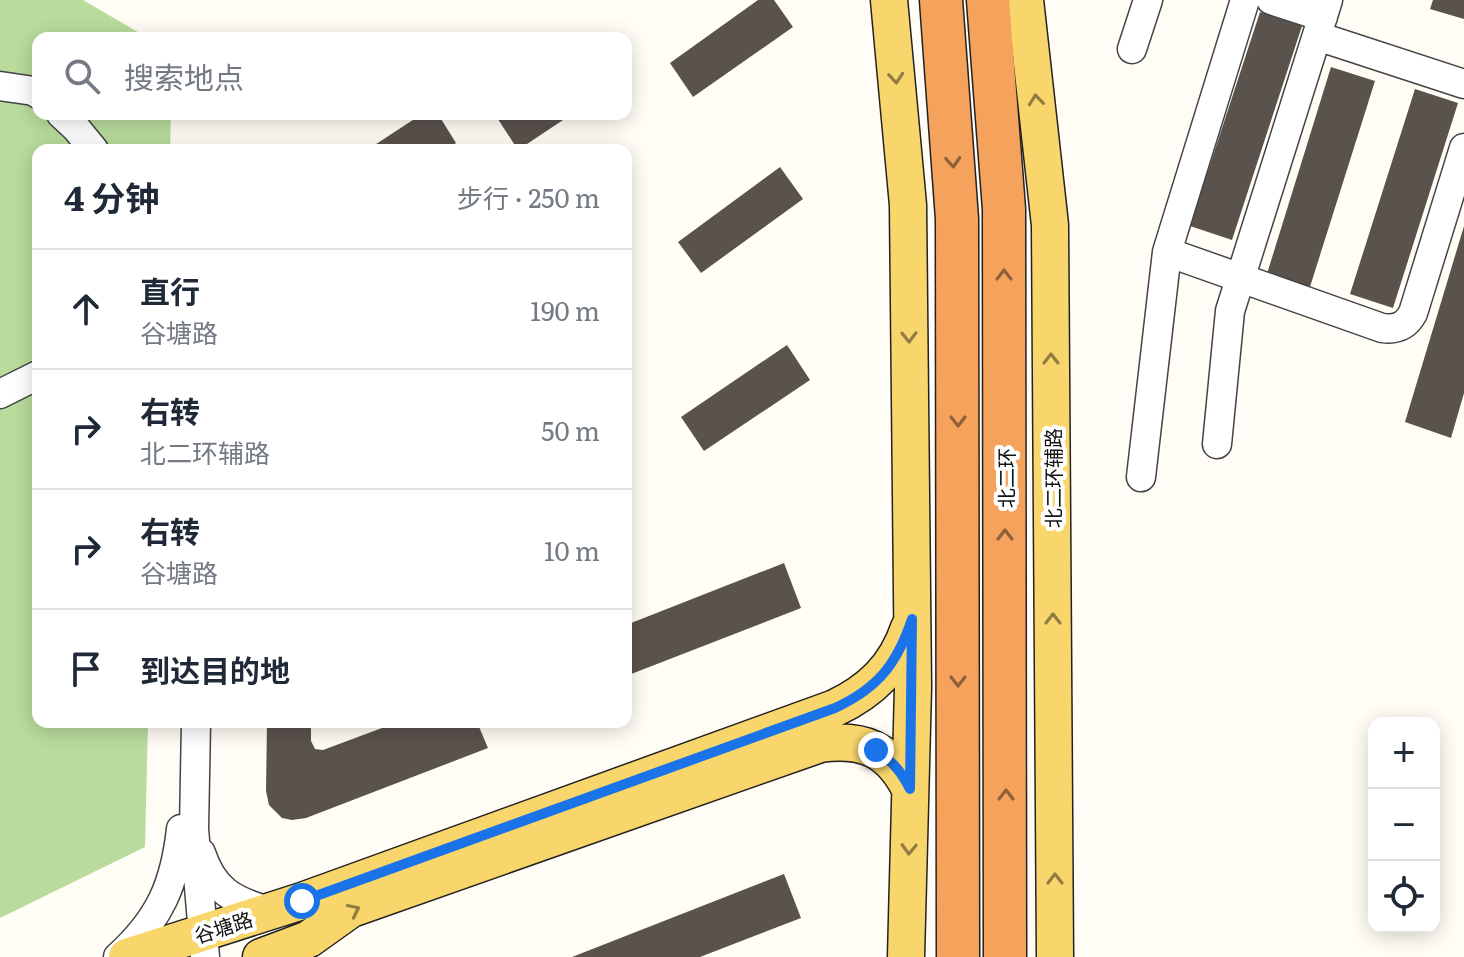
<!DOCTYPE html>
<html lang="zh">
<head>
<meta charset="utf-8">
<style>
	:root { --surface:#fff; --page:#f6f6f7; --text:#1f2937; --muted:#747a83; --line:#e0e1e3 }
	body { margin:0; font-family:Literata,"Noto Sans SC",serif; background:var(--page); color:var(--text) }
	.controls { position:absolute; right:24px; bottom:24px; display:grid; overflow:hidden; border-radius:16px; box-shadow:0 4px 20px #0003 }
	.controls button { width:72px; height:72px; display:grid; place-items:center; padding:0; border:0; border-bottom:2px solid var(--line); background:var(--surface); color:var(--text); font:40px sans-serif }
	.stop { position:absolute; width:24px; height:24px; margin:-18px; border:6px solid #1a73e8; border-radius:50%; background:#fff }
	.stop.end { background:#1a73e8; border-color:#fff; box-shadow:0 2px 8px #0008 }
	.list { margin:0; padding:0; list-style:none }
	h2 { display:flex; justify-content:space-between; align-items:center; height:104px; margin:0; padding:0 32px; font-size:34px }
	h2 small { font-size:26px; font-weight:400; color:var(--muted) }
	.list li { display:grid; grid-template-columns:52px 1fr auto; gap:24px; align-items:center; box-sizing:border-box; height:120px; padding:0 32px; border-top:2px solid var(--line) }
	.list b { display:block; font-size:30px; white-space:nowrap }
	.list p { margin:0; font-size:26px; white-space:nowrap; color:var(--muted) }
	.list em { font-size:26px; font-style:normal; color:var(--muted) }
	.icon { flex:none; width:44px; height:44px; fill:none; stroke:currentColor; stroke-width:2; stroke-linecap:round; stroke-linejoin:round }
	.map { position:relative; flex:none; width:1464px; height:957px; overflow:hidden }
	.search { position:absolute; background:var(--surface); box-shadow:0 4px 20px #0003; left:32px; top:32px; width:600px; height:88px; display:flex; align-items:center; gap:20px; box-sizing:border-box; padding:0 28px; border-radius:16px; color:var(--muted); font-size:30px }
	.panel { position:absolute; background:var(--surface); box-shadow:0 4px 20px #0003; left:32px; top:144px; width:600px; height:584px; border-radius:16px }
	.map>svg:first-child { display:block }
	.forest { fill:#b9dc9c }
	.building { fill:#5a524d }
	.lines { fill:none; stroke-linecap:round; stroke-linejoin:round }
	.minor-casing { stroke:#444; stroke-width:31 }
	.major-casing { stroke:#222; stroke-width:39 }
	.highway-casing { stroke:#222; stroke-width:45 }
	.minor { stroke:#fff; stroke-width:28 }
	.major { stroke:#f9d66b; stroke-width:36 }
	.highway { stroke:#f5a25d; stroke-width:42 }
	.oneway { stroke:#917d42 }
	.oneway2 { stroke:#8e613b }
	.route { stroke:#1a73e8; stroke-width:10 }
	.labels { text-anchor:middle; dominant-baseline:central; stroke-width:8; stroke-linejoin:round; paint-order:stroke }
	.street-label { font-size:20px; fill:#111; stroke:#fff }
</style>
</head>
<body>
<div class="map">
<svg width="1464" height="957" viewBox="0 0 1464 957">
	<rect width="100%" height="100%" fill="#fffdf5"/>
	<path class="forest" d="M0,0H83L148,38H38V114H171L170,150H38V722H148L145,847L0,918Z"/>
	<path class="building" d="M758,0H774L793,27L693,97L670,63Z
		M1433,0H1464V19L1430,9Z
		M1260,12L1302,26L1232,240L1190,226Z
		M1331,67L1375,81L1309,290L1266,277Z
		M1415,89L1458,103L1393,308L1350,294Z
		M422,114H438L456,143L445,150H367Z
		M499,114H572L518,150L496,116Z
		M780,167L803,199L701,273L678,242Z
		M1464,226V393L1451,438L1405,422Z
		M787,345L810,380L704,451L681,417Z
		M784,563L801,608L626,676V625Z
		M267,722H311V741L315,749L323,750L398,722H477L488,748L306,818L292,820L282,818L269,805L266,791Z
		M784,874L801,918L700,957H572Z"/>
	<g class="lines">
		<g class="minor-casing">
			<path id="minor" d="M1271,0L1323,17
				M1317,36L1464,84
				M1132,49L1148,0
				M0,86L34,91L38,94
				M61,114L76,128L94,150
				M1167,252L1382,328C1397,330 1406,326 1413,313L1464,148
				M0,394L38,375
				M1217,444L1230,311L1328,0
				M1141,477L1167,252L1245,0
				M196,722L194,829L205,957
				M201,853C213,890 233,901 269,911
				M118,957C160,919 175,884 181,829"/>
		</g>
		<g class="major-casing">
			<path id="major" d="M889,0L908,205L913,688L906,957
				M1025,0L1050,225L1055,957
				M127,957L302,901L835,708C871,691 896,667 909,628
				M261,957L309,939L351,909L820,744C863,738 890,749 910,789"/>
		</g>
		<g class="highway-casing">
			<path id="highway" d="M941,0L957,219L958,957
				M988,0L1004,209L1005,957"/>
		</g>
		<use href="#minor" class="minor"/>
		<use href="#major" class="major"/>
		<use href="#highway" class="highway"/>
	</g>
	<defs><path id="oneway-chevron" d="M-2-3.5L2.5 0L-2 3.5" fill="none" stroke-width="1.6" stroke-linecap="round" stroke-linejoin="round" transform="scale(2)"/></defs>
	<g class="oneway">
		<use href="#oneway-chevron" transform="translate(896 78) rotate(85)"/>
		<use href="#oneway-chevron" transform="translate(1036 100) rotate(-96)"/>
		<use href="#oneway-chevron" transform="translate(909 337) rotate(89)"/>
		<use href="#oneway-chevron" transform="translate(1051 359) rotate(-90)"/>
		<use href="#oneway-chevron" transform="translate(1053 619) rotate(-90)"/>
		<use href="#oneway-chevron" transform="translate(909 849) rotate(92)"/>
		<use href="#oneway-chevron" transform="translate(1055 879) rotate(-90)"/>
		<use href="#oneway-chevron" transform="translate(354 910) rotate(-26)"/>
	</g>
	<g class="oneway2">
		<use href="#oneway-chevron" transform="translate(953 162) rotate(86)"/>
		<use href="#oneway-chevron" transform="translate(1004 275) rotate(-90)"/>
		<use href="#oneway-chevron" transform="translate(958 421) rotate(90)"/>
		<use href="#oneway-chevron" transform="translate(1005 535) rotate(-90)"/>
		<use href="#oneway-chevron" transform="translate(958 681) rotate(90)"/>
		<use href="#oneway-chevron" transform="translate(1006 795) rotate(-90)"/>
	</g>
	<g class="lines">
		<path class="route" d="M302,901L835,708C878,688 897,664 912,619L910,789C901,771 892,761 876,750"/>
	</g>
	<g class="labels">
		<g class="street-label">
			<text transform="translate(1005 478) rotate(-90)">北二环</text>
			<text transform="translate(1052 478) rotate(-90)">北二环辅路</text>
			<text transform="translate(223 926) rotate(-18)">谷塘路</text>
		</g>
	</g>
</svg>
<div class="controls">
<button>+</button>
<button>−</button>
<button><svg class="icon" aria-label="locate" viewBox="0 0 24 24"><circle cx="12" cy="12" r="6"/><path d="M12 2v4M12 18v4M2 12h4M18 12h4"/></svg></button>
</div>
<div class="stop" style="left:302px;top:901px"></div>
<div class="stop end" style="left:876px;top:750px"></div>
<div class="search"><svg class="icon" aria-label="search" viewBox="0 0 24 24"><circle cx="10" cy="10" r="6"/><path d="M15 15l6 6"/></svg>搜索地点</div>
<section class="panel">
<h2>4 分钟<small>步行 · 250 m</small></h2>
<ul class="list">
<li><svg class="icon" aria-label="ahead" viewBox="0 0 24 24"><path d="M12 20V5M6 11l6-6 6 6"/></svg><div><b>直行</b><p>谷塘路</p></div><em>190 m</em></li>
<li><svg class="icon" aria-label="right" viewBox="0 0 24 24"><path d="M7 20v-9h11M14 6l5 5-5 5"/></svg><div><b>右转</b><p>北二环辅路</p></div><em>50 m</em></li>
<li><svg class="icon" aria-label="right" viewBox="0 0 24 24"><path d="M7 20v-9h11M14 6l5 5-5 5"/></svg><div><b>右转</b><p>谷塘路</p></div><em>10 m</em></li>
<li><svg class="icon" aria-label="arrive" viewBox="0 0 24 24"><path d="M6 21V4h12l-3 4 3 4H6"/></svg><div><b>到达目的地</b></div></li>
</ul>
</section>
</div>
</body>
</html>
